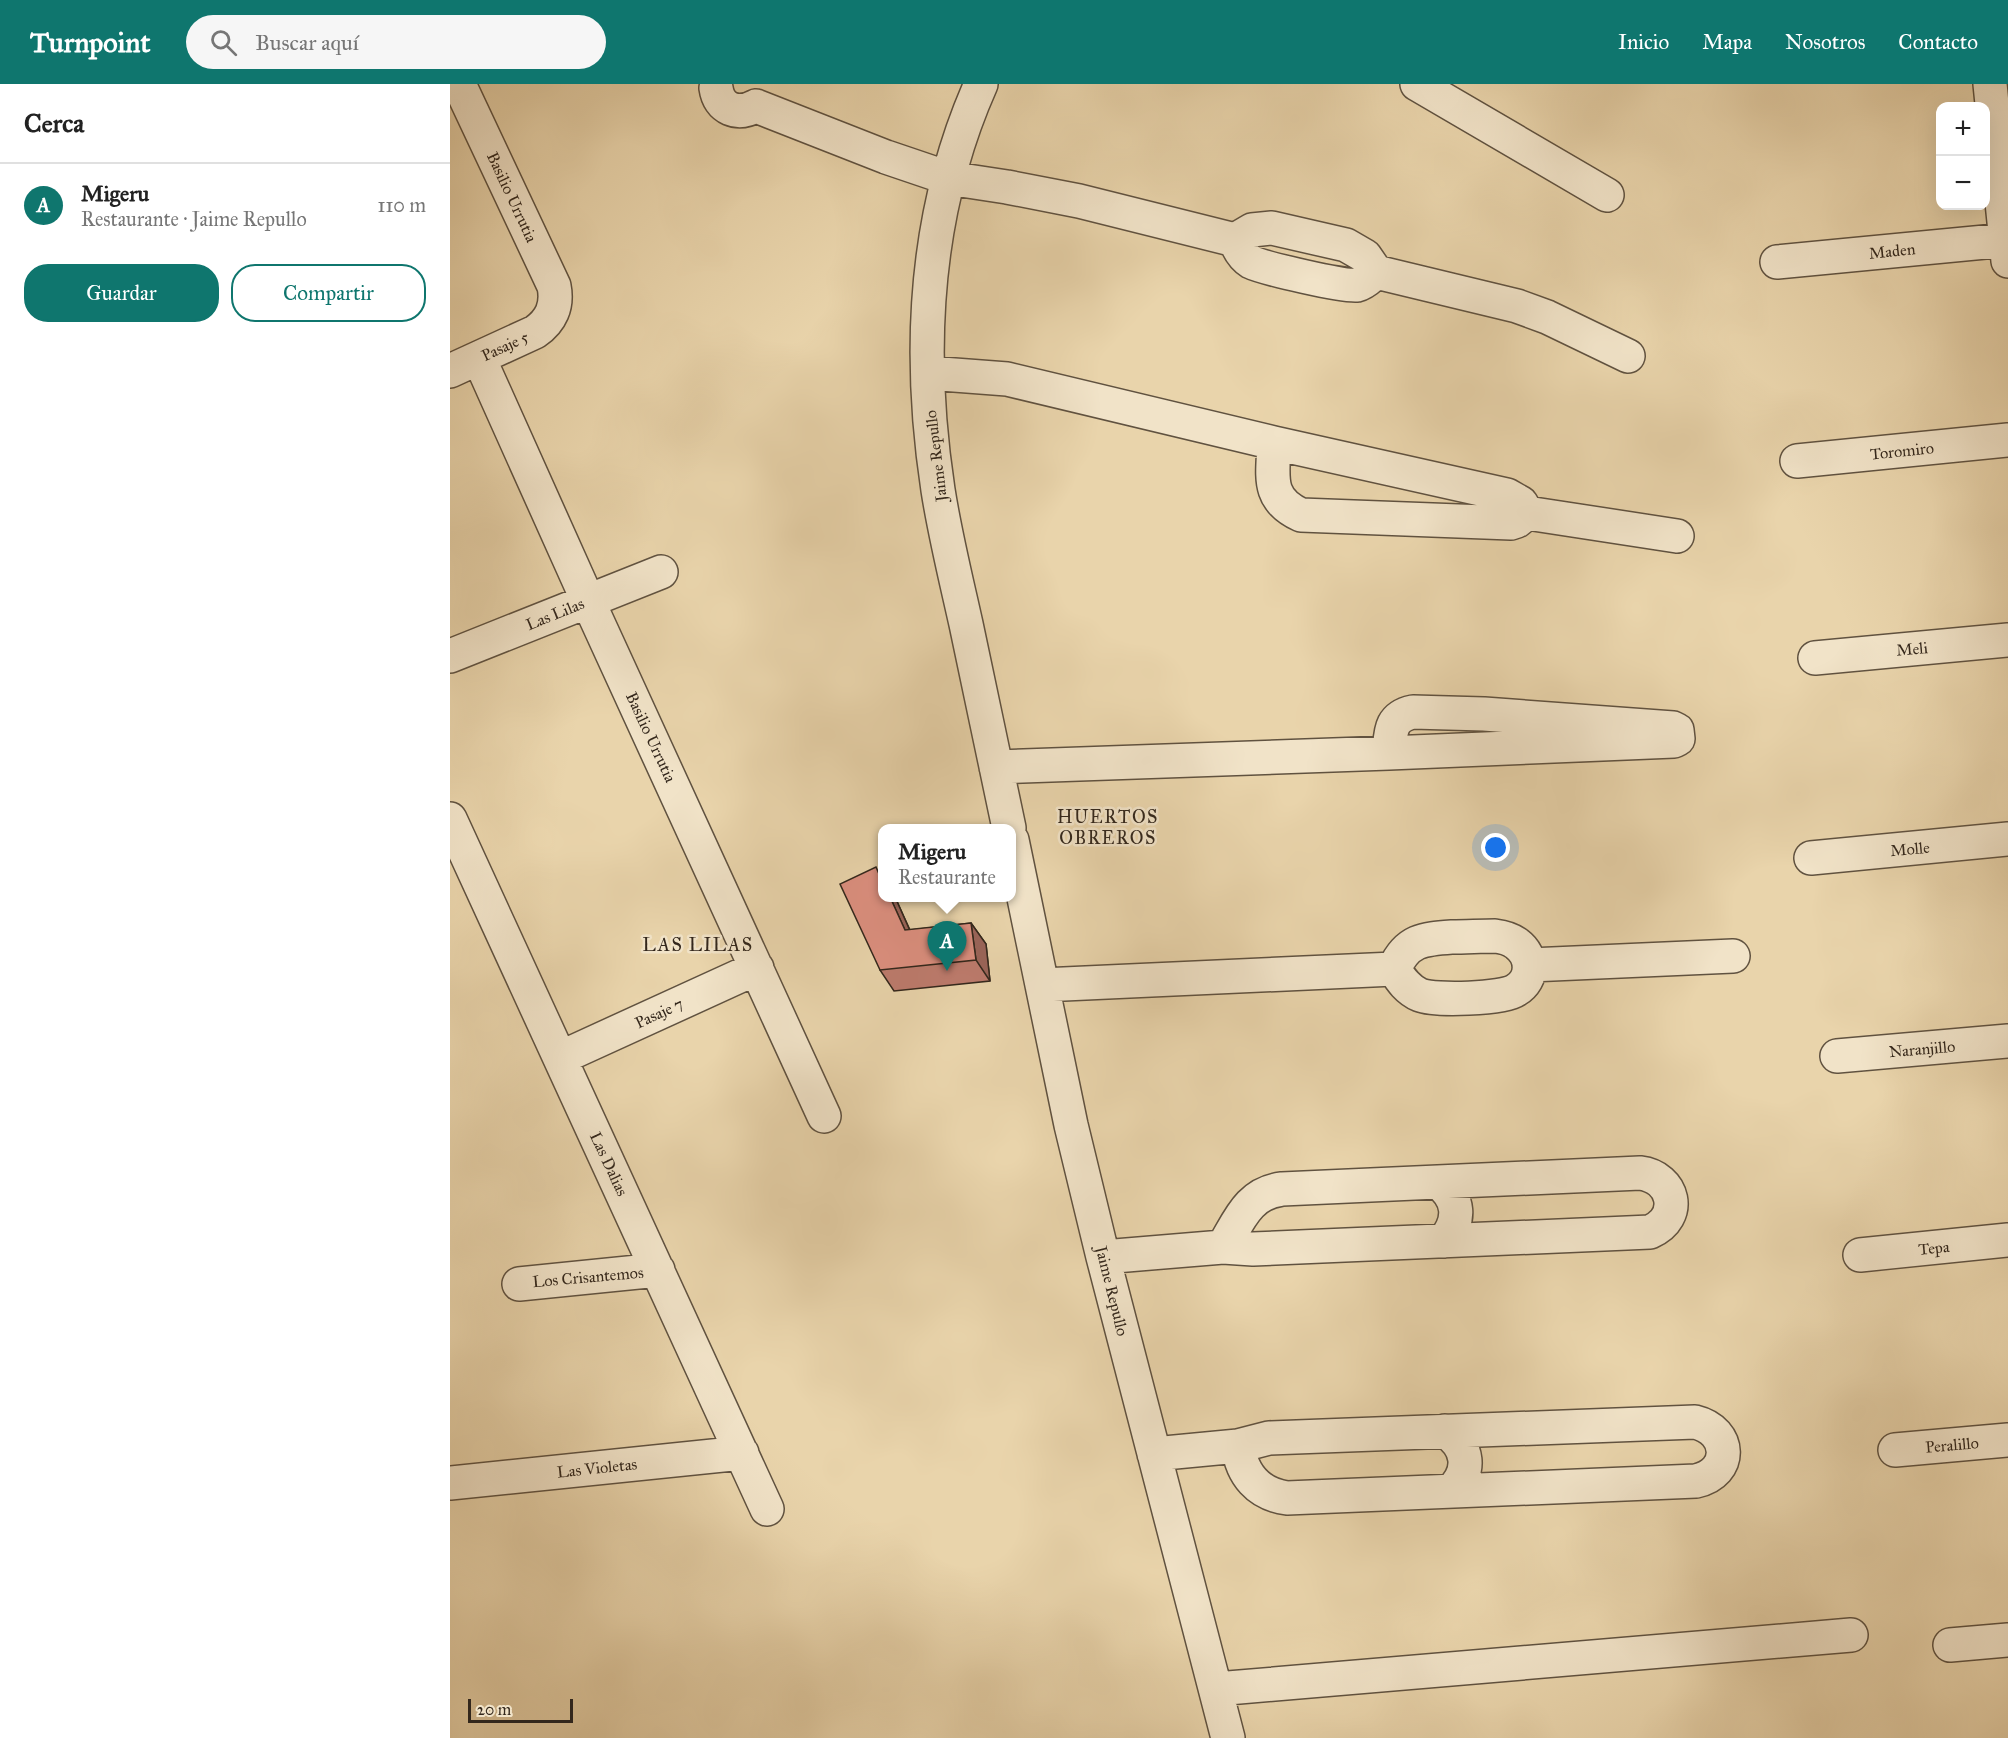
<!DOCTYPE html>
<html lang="es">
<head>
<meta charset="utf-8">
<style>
	:root { --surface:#fff; --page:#f6f6f6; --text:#222; --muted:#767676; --line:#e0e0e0; --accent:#0f766e }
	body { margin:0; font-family:"IM FELL Great Primer",serif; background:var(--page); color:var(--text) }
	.controls { position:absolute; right:18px; top:18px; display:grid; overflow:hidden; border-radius:12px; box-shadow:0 6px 24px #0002 }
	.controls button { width:54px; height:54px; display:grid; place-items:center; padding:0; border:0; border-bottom:2px solid var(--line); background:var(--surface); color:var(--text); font:30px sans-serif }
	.scale { position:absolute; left:18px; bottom:15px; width:105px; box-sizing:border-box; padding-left:6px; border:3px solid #33271c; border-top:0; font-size:16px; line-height:21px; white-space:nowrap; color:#33271c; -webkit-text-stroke:4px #f1e3c8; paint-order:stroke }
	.you { position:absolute; left:1046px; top:764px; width:21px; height:21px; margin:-15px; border:4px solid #fff; border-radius:50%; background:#1a73e8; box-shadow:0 0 0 9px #1a73e833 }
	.badge { display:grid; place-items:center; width:39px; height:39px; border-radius:50%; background:var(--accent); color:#fff; font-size:20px; font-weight:700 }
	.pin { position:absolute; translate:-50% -50px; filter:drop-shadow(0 2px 3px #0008) }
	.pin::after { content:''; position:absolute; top:32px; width:21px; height:18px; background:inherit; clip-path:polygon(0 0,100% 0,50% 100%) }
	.popup { position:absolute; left:428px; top:740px; width:138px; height:78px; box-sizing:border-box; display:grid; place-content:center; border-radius:12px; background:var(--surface); filter:drop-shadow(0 2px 4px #0005); font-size:20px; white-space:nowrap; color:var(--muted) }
	.popup b { font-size:22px; color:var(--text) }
	.popup::after { content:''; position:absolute; left:50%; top:100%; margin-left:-12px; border:12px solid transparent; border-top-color:var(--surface) }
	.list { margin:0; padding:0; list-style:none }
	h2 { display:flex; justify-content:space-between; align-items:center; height:78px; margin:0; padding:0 24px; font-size:26px }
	h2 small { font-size:20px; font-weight:400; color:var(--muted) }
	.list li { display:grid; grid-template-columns:39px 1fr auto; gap:18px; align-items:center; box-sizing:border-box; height:84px; padding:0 24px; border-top:2px solid var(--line) }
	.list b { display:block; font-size:22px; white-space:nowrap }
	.list p { margin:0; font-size:20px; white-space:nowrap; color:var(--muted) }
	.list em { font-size:20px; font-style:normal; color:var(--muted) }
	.actions { display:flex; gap:12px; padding:18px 24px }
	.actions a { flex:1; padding:14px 0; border:2px solid var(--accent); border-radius:24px; text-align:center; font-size:21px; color:var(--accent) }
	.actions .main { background:var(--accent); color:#fff }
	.icon { flex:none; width:33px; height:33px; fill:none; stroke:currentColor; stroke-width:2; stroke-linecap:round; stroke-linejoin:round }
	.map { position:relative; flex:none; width:1558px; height:1654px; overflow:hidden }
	header { display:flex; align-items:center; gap:36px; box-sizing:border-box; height:84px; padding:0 30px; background:var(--accent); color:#fff }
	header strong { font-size:28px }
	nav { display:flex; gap:33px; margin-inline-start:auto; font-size:21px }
	.search { width:420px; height:54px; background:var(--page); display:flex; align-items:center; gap:15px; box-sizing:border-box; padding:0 21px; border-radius:33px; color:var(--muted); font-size:22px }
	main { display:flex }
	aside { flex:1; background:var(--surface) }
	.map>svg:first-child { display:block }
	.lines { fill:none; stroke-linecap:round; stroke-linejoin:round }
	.minor-casing { stroke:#605240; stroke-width:36 }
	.minor { stroke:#f1e3c8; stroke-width:33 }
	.wall { fill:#bd7b6d; stroke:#33271c; stroke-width:1.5 }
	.shaded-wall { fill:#9a6459; stroke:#33271c; stroke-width:1.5 }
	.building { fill:#dc8f7f; stroke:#33271c; stroke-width:1.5 }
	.labels { text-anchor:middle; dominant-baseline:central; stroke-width:5; stroke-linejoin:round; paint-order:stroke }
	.street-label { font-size:16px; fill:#33271c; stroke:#f1e3c8 }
	.neighbourhood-label { font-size:18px; letter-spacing:1.5px; fill:#33271c; stroke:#f1e3c8 }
</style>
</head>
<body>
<header>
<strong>Turnpoint</strong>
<div class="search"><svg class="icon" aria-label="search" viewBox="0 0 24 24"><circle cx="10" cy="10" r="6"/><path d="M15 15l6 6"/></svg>Buscar aquí</div>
<nav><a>Inicio</a><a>Mapa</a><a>Nosotros</a><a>Contacto</a></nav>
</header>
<main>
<aside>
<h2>Cerca<small></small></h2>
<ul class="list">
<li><span class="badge">A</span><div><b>Migeru</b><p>Restaurante · Jaime Repullo</p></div><em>110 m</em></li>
</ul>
<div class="actions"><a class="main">Guardar</a><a>Compartir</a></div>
</aside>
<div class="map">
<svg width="1558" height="1654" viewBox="0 0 1558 1654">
	<rect width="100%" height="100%" fill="#e9d4ab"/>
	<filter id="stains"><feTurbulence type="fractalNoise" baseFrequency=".00333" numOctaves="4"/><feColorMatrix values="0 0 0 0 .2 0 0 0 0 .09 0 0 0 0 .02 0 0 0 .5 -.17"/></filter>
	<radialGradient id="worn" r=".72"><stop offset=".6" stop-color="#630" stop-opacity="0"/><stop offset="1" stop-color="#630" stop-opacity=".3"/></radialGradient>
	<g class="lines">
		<g class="minor-casing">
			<path id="minor" d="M531,0C474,128 467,268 488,406C495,451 506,495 516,540C530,608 545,676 559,744
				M967,0L1157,111
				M1540,0L1558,177
				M266,4C269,25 287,32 306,22
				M306,22L436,73L498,94L557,103L629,117L785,156L802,146L822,144L896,161L915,172L926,188L1067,222L1097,233L1178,272
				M785,156C788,164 793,173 801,178C813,184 895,203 907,201C915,199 920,193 926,188
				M1327,178L1556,156
				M29,274L138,517L374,1032
				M0,287L85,248C101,237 108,222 104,202L9,0
				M478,289L557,295L824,359L1057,411L1071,419L1077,429L1227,452
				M824,359C823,392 816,415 851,431L1061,439L1067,437L1077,429
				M1347,377L1558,356
				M0,572L211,488
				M1365,574L1558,556
				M546,683L939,669L1224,657L1228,655L1227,646L1223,644L1034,630L963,628C939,633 941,649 939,669
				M0,735L317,1425
				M562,756L621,1041L653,1173L778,1654
				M1361,774L1558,755
				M1045,852C1053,853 1061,855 1067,860C1083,872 1084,895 1066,906C1053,915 985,917 970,911C958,906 951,896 944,885C957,856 973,855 1002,853C1016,853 1031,852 1045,852Z
				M1080,881L1283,872
				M592,901L944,885
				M1387,972L1558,957
				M110,974L307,884
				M988,1098C1010,1115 1011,1136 994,1157
				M1410,1171L1558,1156
				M653,1173L773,1163L803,1165L1200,1148C1234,1133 1224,1093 1190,1089L832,1105C798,1109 789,1137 773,1163
				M69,1200L208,1186
				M995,1347C1019,1363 1022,1387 1001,1407
				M1445,1366L1558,1356
				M704,1370L788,1362L819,1354L1245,1338C1282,1347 1283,1389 1246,1397L837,1414C808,1410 792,1391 788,1362
				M0,1399L292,1369
				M1500,1561L1558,1556
				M766,1605L1401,1551"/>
		</g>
		<use href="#minor" class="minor"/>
	</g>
	<path class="wall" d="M432,813H445L460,846L521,839L536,860L540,897L444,907L430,886Z"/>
	<path class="shaded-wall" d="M440,813H445L469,867L455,846Z
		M521,839L536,860L540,897L526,876Z"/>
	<path class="building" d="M426,783L432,797V813H440L455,846L521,839L526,876L430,886L390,800Z"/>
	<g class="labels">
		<g class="street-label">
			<text transform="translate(62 113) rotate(65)">Basilio Urrutia</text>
			<text transform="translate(1442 167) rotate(-6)">Maden</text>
			<text transform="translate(55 262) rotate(-25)">Pasaje 5</text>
			<text transform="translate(1452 367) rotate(-6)">Toromiro</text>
			<text transform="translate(486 372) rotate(-97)">Jaime Repullo</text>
			<text transform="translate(105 530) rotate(-22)">Las Lilas</text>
			<text transform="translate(1462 565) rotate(-5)">Meli</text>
			<text transform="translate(201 653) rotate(65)">Basilio Urrutia</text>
			<text transform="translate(1460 765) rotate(-5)">Molle</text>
			<text transform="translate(209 929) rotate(-25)">Pasaje 7</text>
			<text transform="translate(1472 965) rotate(-5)">Naranjillo</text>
			<text transform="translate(159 1080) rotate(65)">Las Dalias</text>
			<text transform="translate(1484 1164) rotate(-6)">Tepa</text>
			<text transform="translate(138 1193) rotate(-5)">Los Crisantemos</text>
			<text transform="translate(662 1207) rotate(76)">Jaime Repullo</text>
			<text transform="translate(1502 1361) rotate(-5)">Peralillo</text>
			<text transform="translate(147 1384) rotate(-6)">Las Violetas</text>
		</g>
		<g class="neighbourhood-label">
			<text x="658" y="733">HUERTOS<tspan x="658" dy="21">OBREROS</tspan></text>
			<text x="248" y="861">LAS LILAS</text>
		</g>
	</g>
	<rect width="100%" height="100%" filter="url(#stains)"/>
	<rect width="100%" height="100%" fill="url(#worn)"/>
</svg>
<div class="controls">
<button>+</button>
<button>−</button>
</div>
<div class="scale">20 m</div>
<div class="you"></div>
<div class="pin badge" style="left:497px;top:887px">A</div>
<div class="popup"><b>Migeru</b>Restaurante</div>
</div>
</main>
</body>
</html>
